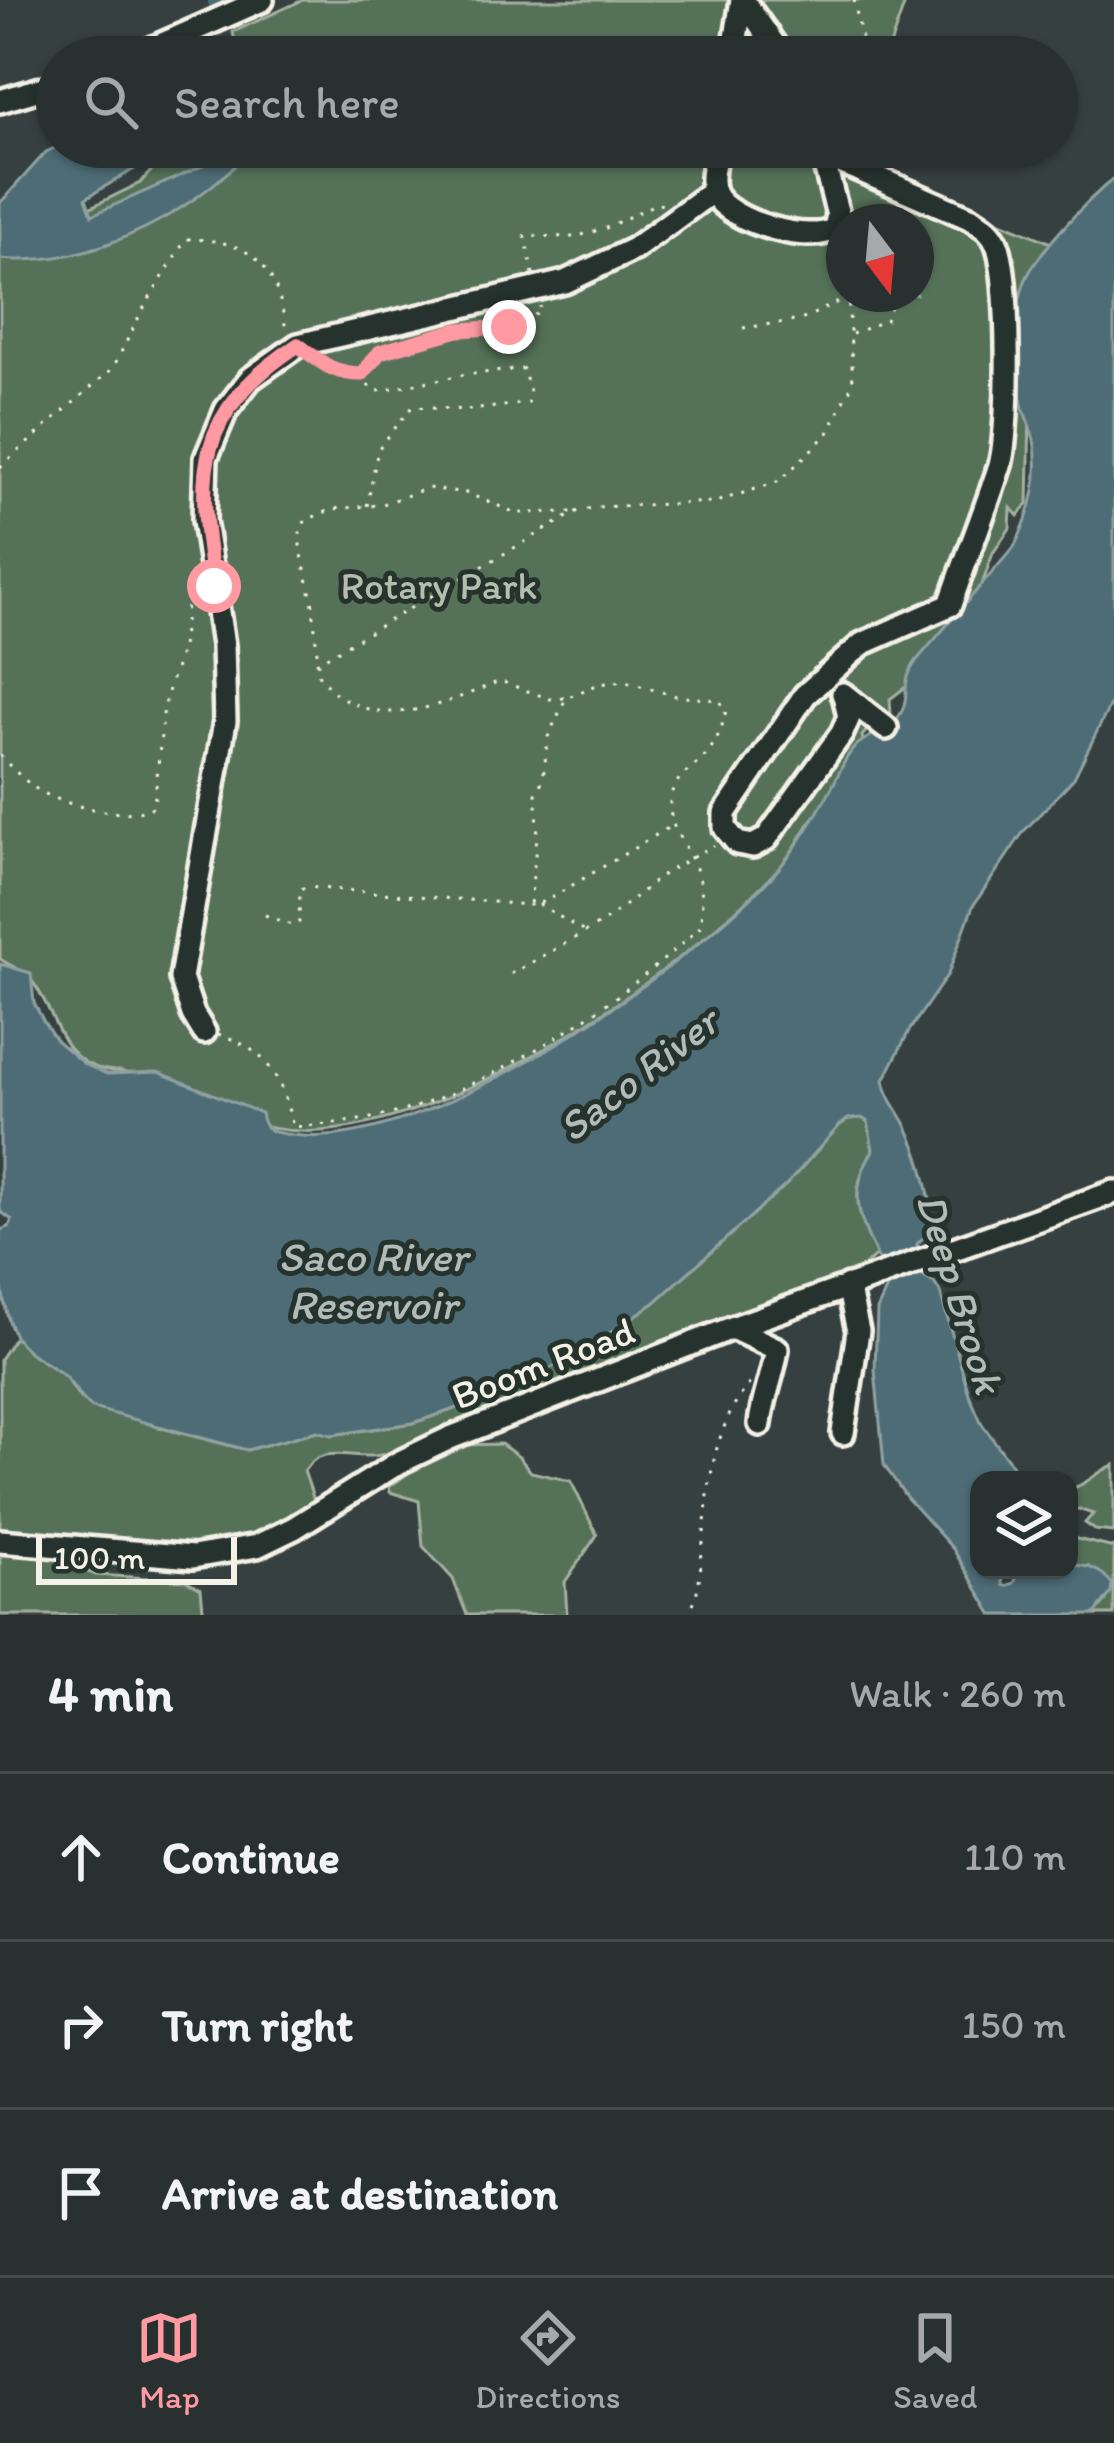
<!DOCTYPE html>
<html lang="en">
<head>
<meta charset="utf-8">
<style>
	:root { --surface:#283030; --page:#303838; --text:#f1f3f6; --muted:#a5a9ab; --line:#444b4c; --accent:#ff9aa2 }
	body { margin:0; font-family:Itim,sans-serif; background:var(--page); color:var(--text) }
	.controls { position:absolute; right:36px; bottom:36px; display:grid; overflow:hidden; border-radius:24px; box-shadow:0 3px 9px #0004 }
	.controls button { width:108px; height:108px; display:grid; place-items:center; padding:0; border:0; border-bottom:3px solid var(--line); background:var(--surface); color:var(--text); font:60px sans-serif }
	.compass { position:absolute; left:826px; top:204px; width:108px; height:108px; border-radius:50%; background:var(--surface); box-shadow:0 3px 9px #0004; rotate:164deg }
	.scale { position:absolute; left:36px; bottom:30px; width:201px; box-sizing:border-box; padding-left:12px; border:6px solid #f4f1e8; border-top:0; font-size:33px; line-height:42px; white-space:nowrap; color:#f4f1e8; -webkit-text-stroke:9px #26332d; paint-order:stroke }
	.stop { position:absolute; width:36px; height:36px; margin:-27px; border:9px solid #ff9aa2; border-radius:50%; background:#fff }
	.stop.end { background:#ff9aa2; border-color:#fff; box-shadow:0 3px 12px #0008 }
	.list { margin:0; padding:0; list-style:none }
	h2 { display:flex; justify-content:space-between; align-items:center; height:156px; margin:0; padding:0 48px; font-size:51px }
	h2 small { font-size:39px; font-weight:400; color:var(--muted) }
	.list li { display:grid; grid-template-columns:78px 1fr auto; gap:36px; align-items:center; box-sizing:border-box; height:168px; padding:0 48px; border-top:3px solid var(--line) }
	.list b { display:block; font-size:45px; white-space:nowrap }
	.list em { font-size:39px; font-style:normal; color:var(--muted) }
	.icon { flex:none; width:66px; height:66px; fill:none; stroke:currentColor; stroke-width:2; stroke-linecap:round; stroke-linejoin:round }
	.map { position:relative; flex:none; width:1114px; height:1615px; overflow:hidden }
	.search { position:absolute; background:var(--surface); box-shadow:0 3px 9px #0004; left:36px; right:36px; top:36px; height:132px; display:flex; align-items:center; gap:30px; box-sizing:border-box; padding:0 42px; border-radius:66px; color:var(--muted); font-size:45px }
	.sheet { height:660px; background:var(--surface) }
	nav { display:flex; justify-content:space-around; align-items:center; box-sizing:border-box; height:168px; border-top:3px solid var(--line); background:var(--surface); font-size:33px; color:var(--muted) }
	nav a { display:grid; justify-items:center; gap:6px }
	nav .on { color:var(--accent) }
	.map>svg:first-child { display:block }
	.green { fill:#557158; stroke:#a4b1a0; stroke-width:3; fill-rule:evenodd }
	.water { fill:#4d6c74; stroke:#90a1a2; stroke-width:3 }
	.lines { fill:none; stroke-linecap:round; stroke-linejoin:round }
	.river { stroke:#4d6c74; stroke-width:24 }
	.minor-casing { stroke:#f4f1e8; stroke-width:30 }
	.path { stroke:#f4f1e8; stroke-width:3; stroke-dasharray:3 9; stroke-linecap:butt }
	.minor { stroke:#26332d; stroke-width:21 }
	.route { stroke:#ff9aa2; stroke-width:15 }
	.labels { text-anchor:middle; dominant-baseline:central; stroke-width:10; stroke-linejoin:round; paint-order:stroke }
	.park-label { font-size:39px; fill:#b4beae; stroke:#26332d }
	.street-label { font-size:39px; fill:#f4f1e8; stroke:#26332d }
	.water-label { font-size:42px; font-style:italic; fill:#b1bcba; stroke:#26332d }
</style>
</head>
<body>
<div class="map">
<svg width="1114" height="1615" viewBox="0 0 1114 1615">
	<rect width="100%" height="100%" fill="#364040"/>
	<filter id="ink" filterUnits="userSpaceOnUse"><feTurbulence type="fractalNoise" baseFrequency=".00833" numOctaves="2"/><feDisplacementMap in="SourceGraphic" scale="24" xChannelSelector="R" yChannelSelector="G"/><feConvolveMatrix kernelMatrix="1 2 1 2 8 2 1 2 1" color-interpolation-filters="sRGB"/></filter>
	<g filter="url(#ink)">
		<path class="green" d="M303,0H906L886,57H238L233,32Z
			M173,147H855L852,159L1070,251L1030,412L1028,504L1018,516L1011,508L1010,528L993,553L977,599L907,686L890,699L891,715L874,713L868,720L869,728L862,736L863,741C856,757 850,776 840,790C832,803 817,811 809,824C799,840 792,854 779,868C682,973 464,1122 320,1131C251,1136 183,1097 121,1071C59,1072 60,1016 32,981C24,971 11,966 0,959V242L30,237L140,183ZM844,222H916V294H844Z
			M862,1118L868,1122L873,1150C847,1192 858,1215 877,1255L860,1269L622,1359L397,1450C387,1453 378,1457 368,1456C343,1456 320,1446 304,1471L314,1500L307,1510L243,1542L183,1548L0,1536V1359L15,1337L32,1354L65,1376L80,1398L158,1427L247,1450L317,1431L332,1435L413,1423L496,1395L580,1353L654,1303L787,1184L839,1126L848,1119Z
			M501,1444L519,1457L531,1472L571,1481L597,1535L565,1582L567,1615H467L453,1579L423,1546L419,1501L390,1492L389,1487L418,1466L460,1445Z
			M1114,1465V1532L1095,1530L1085,1523L1093,1514L1078,1509L1069,1514V1489C1086,1486 1097,1471 1114,1465Z
			M1069,1537L1114,1548V1615H1094L1106,1601L1089,1567L1069,1565Z
			M0,1553L55,1559L96,1575L185,1580L201,1589L203,1609L197,1615H0Z"/>
		<path class="water" d="M57,147H158L136,168L86,198L92,215L202,166L215,147H247L246,155C184,218 89,267 0,259V203L46,152Z
			M1114,178V697L1074,778L1024,831L973,906L948,974L909,1031L884,1080C887,1098 897,1108 905,1123C921,1154 930,1194 934,1227L917,1244L919,1274L934,1283L940,1292L969,1394L982,1424L1019,1475L1039,1473L1056,1480H979V1570H1002L1003,1585L1006,1586L1014,1583L1020,1570H1069V1565C1088,1565 1101,1569 1112,1584L1111,1593L1094,1615H993L953,1549L907,1498L884,1465L875,1370L877,1310L888,1286C872,1234 839,1205 873,1150L868,1122L862,1118L848,1119L839,1126L787,1184L654,1303L580,1353L497,1395L413,1423L331,1435L317,1431L247,1450L92,1408C79,1398 73,1383 61,1373C46,1362 27,1354 16,1338C0,1308 0,1267 0,1230L9,1227L12,1220L0,1211V964L31,973L34,1003L44,1022L56,1040L84,1064L107,1074L158,1072L261,1113C264,1134 275,1132 293,1135C425,1154 672,977 763,886C792,857 811,824 831,789C838,776 843,761 853,749C865,734 893,731 902,711C911,691 899,685 917,660L1014,547C1031,514 1041,476 1034,440C1031,427 1025,416 1022,404C1013,368 1011,320 1024,284C1035,253 1088,200 1114,178Z"/>
		<g class="lines">
			<path class="river" d="M220,0L222,6"/>
			<g class="minor-casing">
				<path id="minor" d="M743,0L783,57
					M133,57L262,0
					M733,57L742,0
					M0,101L57,84
					M717,147C715,162 708,180 715,194C727,221 812,246 835,228L838,215L820,147
					M822,154L972,219C983,226 992,231 997,244C1010,277 1010,431 1000,465C985,512 966,558 950,605L862,644L805,695L725,813V828L737,843L753,846L766,839L842,733L849,717L844,695
					M843,694L886,728
					M204,1032L193,1014L181,978L225,721L223,645L204,520L206,458L226,410L250,379L298,345L565,282L634,249L713,191
					M732,1328L777,1349C773,1376 763,1397 760,1424
					M843,1433L858,1331L848,1286
					M0,1541L193,1557L257,1546L294,1528L398,1463L450,1438L732,1328L1114,1192"/>
			</g>
			<path class="path" d="M854,0L865,57
				M880,147L890,167
				M892,206L894,222
				M839,244L844,260
				M533,274L525,236L575,237L606,228L657,203L662,205
				M743,328L801,320L848,297
				M852,334L886,320L895,294
				M315,358L340,374H360
				M0,467L113,368L142,311L186,239C254,240 278,266 286,332
				M367,506L378,449L412,407L471,410L528,403L531,395L523,369L463,375L378,391L367,385L362,374L380,352L458,330L509,327L541,312L540,306
				M316,663L576,512L596,507L716,502L780,481L828,433L853,383L848,294
				M564,698L550,699L500,681C437,707 371,737 319,677L313,605L300,546V530L306,520L333,509L380,505L428,488L466,493L516,513L574,512
				M0,755C10,767 23,779 35,788C57,804 131,823 154,806L164,705L182,647L188,597L198,589
				M539,904L586,933
				M265,915L294,926L299,922L300,889L306,887L530,905L546,901L671,826
				M511,974L605,921L665,873L714,845
				M218,1034C270,1051 281,1078 293,1127C332,1124 375,1120 412,1108C507,1077 629,996 701,926C702,903 704,883 693,862C683,840 669,828 670,802C672,778 688,773 703,758C714,748 725,723 726,708L718,700L676,696L623,681L599,684L566,698L548,737L543,779L536,794L538,826L530,905
				M688,1615C699,1595 700,1574 702,1552C709,1491 709,1433 750,1383"/>
			<use href="#minor" class="minor"/>
		</g>
	</g>
	<g class="lines" filter="url(#ink)">
		<path class="route" d="M214,586C196,471 194,414 298,345C321,362 332,374 362,374L380,352L458,330L509,327"/>
	</g>
	<g class="labels">
		<g class="park-label">
			<text x="439" y="585">Rotary Park</text>
		</g>
		<g class="street-label">
			<text transform="translate(543 1363) rotate(-21)">Boom Road</text>
		</g>
		<g class="water-label">
			<text transform="translate(638 1074) rotate(-38)">Saco River</text>
			<text x="373" y="1256">Saco River<tspan x="373" dy="48">Reservoir</tspan></text>
			<text transform="translate(960 1293) rotate(73)">Deep Brook</text>
		</g>
	</g>
</svg>
<div class="controls">
<button><svg class="icon" aria-label="layers" viewBox="0 0 24 24"><path d="M12 4l9 5-9 5-9-5zM3 14l9 5 9-5"/></svg></button>
</div>
<svg class="compass" viewBox="-18 -18 36 36"><path d="M0-13l5 13h-10z" fill="#e53935"/><path d="M0 13l5-13h-10z" fill="#a5a9ab"/></svg>
<div class="scale">100 m</div>
<div class="stop" style="left:214px;top:586px"></div>
<div class="stop end" style="left:509px;top:327px"></div>
<div class="search"><svg class="icon" aria-label="search" viewBox="0 0 24 24"><circle cx="10" cy="10" r="6"/><path d="M15 15l6 6"/></svg>Search here</div>
</div>
<section class="sheet">
<h2>4 min<small>Walk · 260 m</small></h2>
<ul class="list">
<li><svg class="icon" aria-label="ahead" viewBox="0 0 24 24"><path d="M12 20V5M6 11l6-6 6 6"/></svg><div><b>Continue</b></div><em>110 m</em></li>
<li><svg class="icon" aria-label="right" viewBox="0 0 24 24"><path d="M7 20v-9h11M14 6l5 5-5 5"/></svg><div><b>Turn right</b></div><em>150 m</em></li>
<li><svg class="icon" aria-label="arrive" viewBox="0 0 24 24"><path d="M6 21V4h12l-3 4 3 4H6"/></svg><div><b>Arrive at destination</b></div></li>
</ul>
</section>
<nav>
<a class="on"><svg class="icon" aria-label="map" viewBox="0 0 24 24"><path d="M3 6l6-2 6 2 6-2v14l-6 2-6-2-6 2zM9 4v14M15 6v14"/></svg>Map</a>
<a><svg class="icon" aria-label="directions" viewBox="0 0 24 24"><path d="M12 3l9 9-9 9-9-9zM9 14v-3h6M13 9l2 2-2 2"/></svg>Directions</a>
<a><svg class="icon" aria-label="saved" viewBox="0 0 24 24"><path d="M7 4h10v16l-5-4-5 4z"/></svg>Saved</a>
</nav>
</body>
</html>
